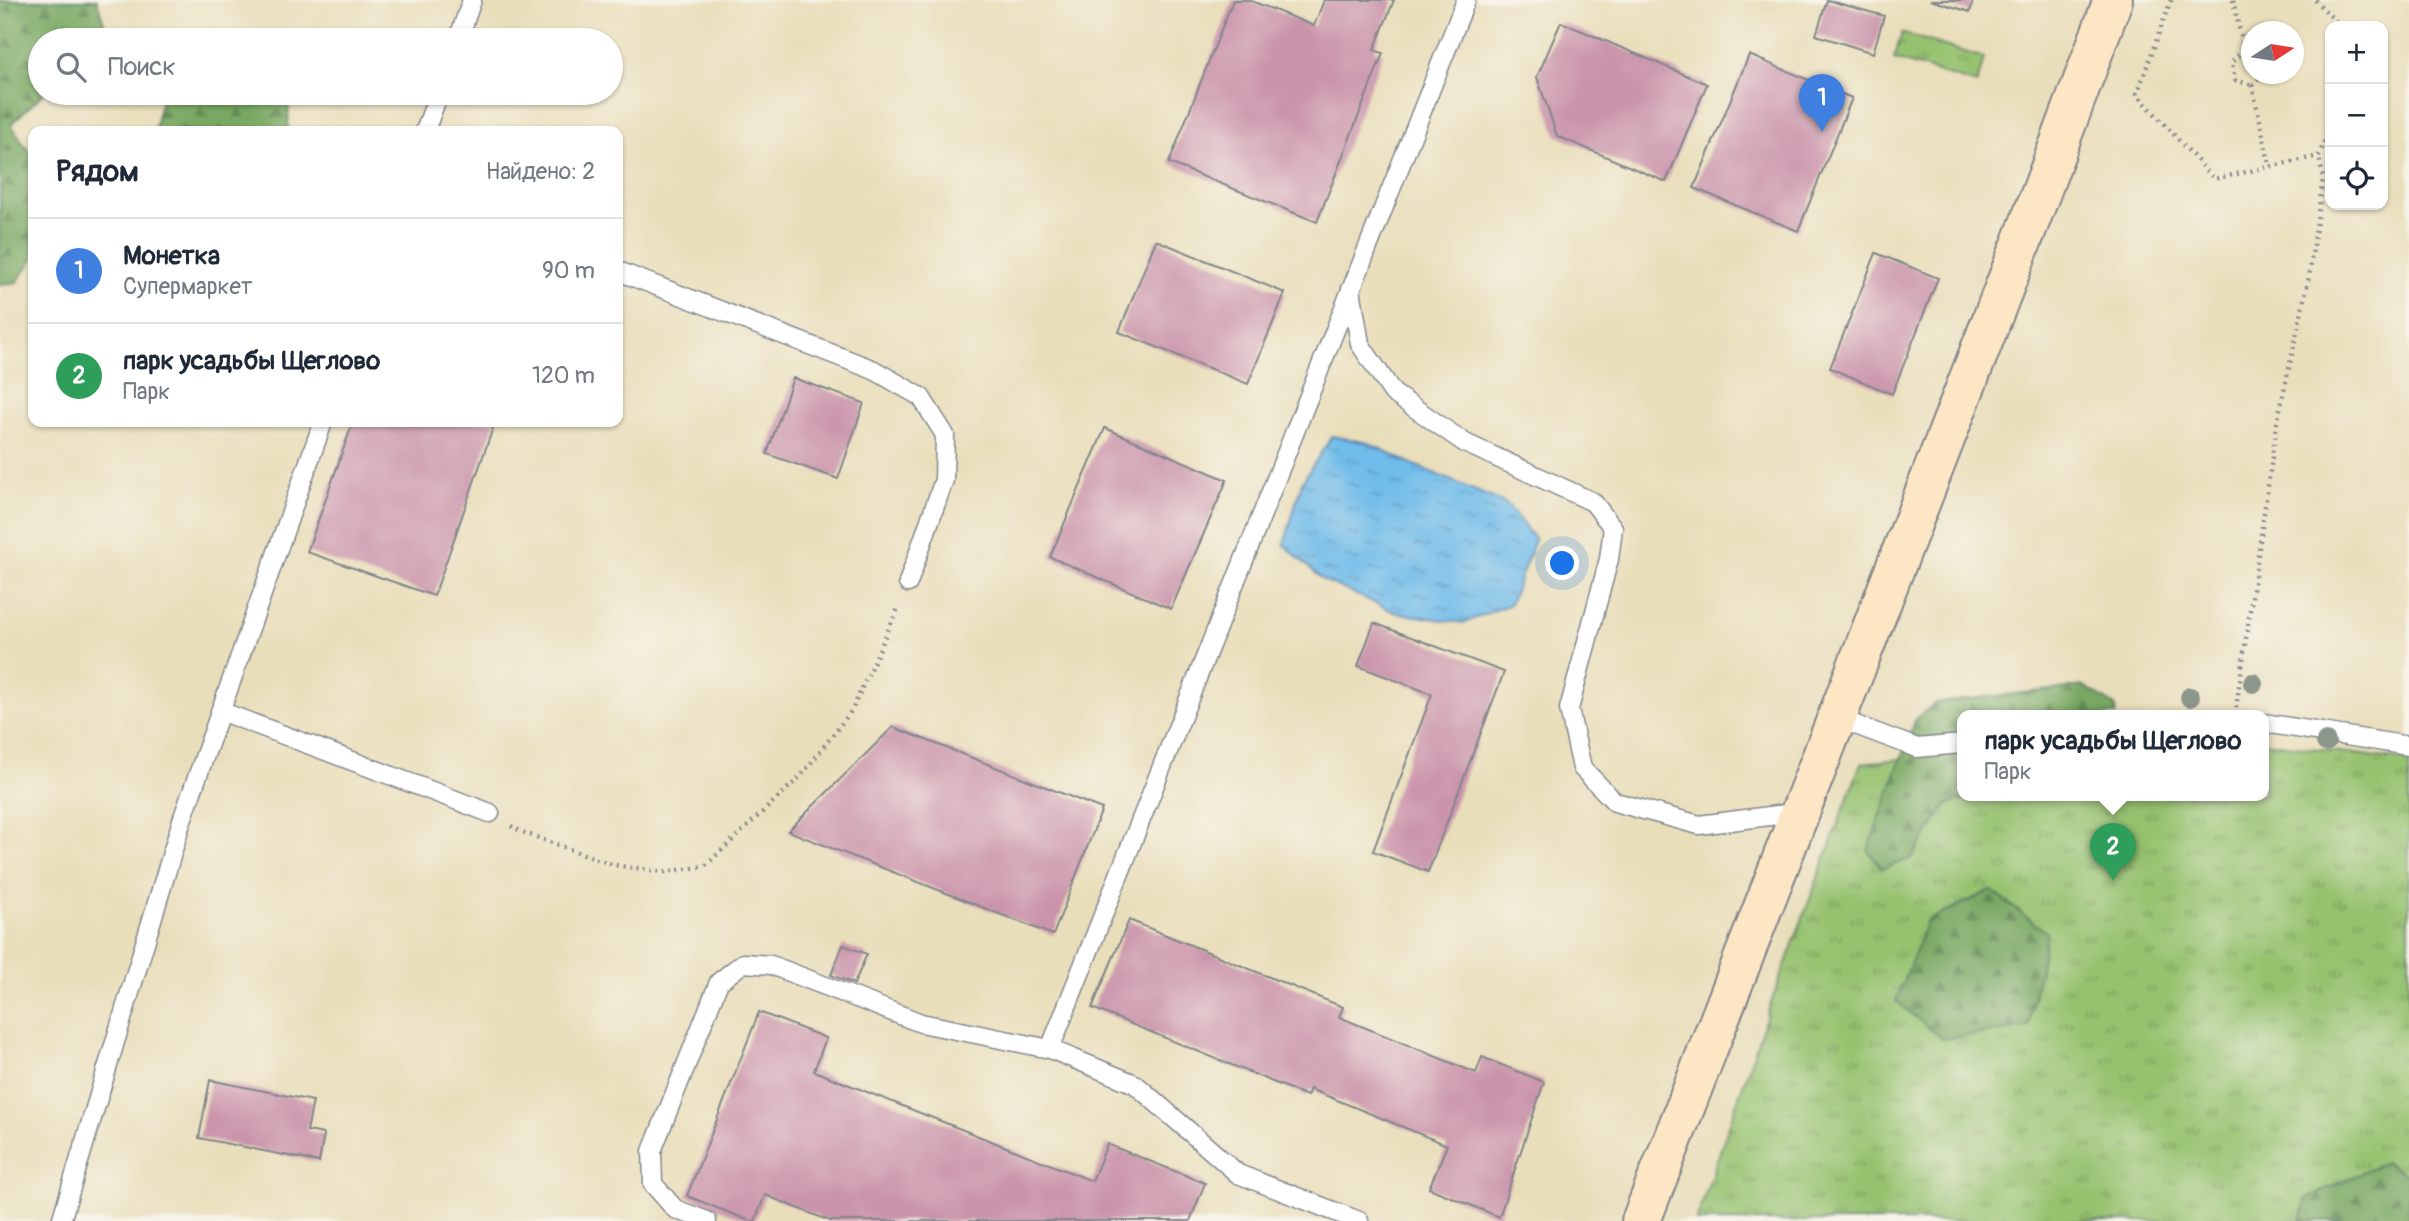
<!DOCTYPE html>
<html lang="ru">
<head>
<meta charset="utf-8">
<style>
	:root { --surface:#fff; --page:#f2f2f3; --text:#1f2937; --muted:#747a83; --line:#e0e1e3; --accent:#1a73e8 }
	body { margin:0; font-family:Pangolin,sans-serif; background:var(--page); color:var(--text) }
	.controls { position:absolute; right:21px; top:21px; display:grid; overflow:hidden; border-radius:14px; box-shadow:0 2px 5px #0004 }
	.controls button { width:63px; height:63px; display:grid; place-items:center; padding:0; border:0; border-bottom:2px solid var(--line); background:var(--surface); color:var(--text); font:35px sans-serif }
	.compass { position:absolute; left:2241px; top:21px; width:63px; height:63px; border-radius:50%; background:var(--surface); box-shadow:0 2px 5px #0004; rotate:78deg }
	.you { position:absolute; left:1563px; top:564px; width:24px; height:24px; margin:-18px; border:5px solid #fff; border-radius:50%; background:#1a73e8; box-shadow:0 0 0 10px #1a73e833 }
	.badge { display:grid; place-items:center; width:46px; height:46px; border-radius:50%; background:var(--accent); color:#fff; font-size:23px; font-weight:700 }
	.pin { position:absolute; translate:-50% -58px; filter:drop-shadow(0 2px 4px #0008) }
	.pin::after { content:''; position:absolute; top:37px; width:24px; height:21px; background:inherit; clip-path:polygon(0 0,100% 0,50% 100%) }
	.popup { position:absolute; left:1957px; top:710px; width:312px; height:91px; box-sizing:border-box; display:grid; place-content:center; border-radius:14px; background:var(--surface); filter:drop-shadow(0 2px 5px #0005); font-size:23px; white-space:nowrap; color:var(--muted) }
	.popup b { font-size:26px; color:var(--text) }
	.popup::after { content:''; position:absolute; left:50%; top:100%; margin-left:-14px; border:14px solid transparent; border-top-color:var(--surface) }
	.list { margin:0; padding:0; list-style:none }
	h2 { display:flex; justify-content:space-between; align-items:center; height:91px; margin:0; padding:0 28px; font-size:30px }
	h2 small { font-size:23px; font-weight:400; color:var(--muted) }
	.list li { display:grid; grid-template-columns:46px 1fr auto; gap:21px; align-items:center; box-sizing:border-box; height:105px; padding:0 28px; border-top:2px solid var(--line) }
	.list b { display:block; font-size:26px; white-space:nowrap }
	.list p { margin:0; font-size:23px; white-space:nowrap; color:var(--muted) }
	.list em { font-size:23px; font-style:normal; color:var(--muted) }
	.icon { flex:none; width:38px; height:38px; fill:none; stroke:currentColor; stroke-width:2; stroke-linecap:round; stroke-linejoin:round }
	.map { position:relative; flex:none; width:2409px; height:1221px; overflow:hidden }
	.search { position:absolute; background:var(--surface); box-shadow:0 2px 5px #0004; left:28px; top:28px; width:595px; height:77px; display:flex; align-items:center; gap:18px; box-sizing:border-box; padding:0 24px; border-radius:38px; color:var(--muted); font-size:26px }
	.panel { position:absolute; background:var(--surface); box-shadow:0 2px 5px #0004; left:28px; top:126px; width:595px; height:301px; border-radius:14px }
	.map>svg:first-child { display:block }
	.grass { fill:url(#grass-tufts); stroke:#587866; stroke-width:2 }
	.forest { fill:url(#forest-firs); stroke:#4a6c60; stroke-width:2 }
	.water { fill:url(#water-ripples); stroke:#4676a4; stroke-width:2 }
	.building { fill:#ca94ab }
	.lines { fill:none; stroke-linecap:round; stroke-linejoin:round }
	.service-casing { stroke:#82868c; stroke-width:21 }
	.secondary-casing { stroke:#82868c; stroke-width:42 }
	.path { stroke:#82868c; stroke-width:4.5; stroke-dasharray:2 5; stroke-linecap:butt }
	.service { stroke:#fff; stroke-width:18 }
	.secondary { stroke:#fce6c4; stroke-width:38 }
	.tree { fill:#8c968a }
</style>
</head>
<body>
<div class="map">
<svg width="2409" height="1221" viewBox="0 0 2409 1221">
	<defs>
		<pattern id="grass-tufts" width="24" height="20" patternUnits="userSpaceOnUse" patternTransform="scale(1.75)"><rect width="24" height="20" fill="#96c26f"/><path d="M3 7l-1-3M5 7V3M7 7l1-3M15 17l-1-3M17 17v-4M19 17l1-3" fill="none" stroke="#7a9e5e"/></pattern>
		<pattern id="forest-firs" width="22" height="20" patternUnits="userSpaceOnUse" patternTransform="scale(1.75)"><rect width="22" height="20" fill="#78a862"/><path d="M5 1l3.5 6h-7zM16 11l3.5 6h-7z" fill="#628954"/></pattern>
		<pattern id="water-ripples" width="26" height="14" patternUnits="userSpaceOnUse" patternTransform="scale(1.75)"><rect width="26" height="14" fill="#70bcea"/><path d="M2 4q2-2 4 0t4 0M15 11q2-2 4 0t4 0" fill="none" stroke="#5b99c1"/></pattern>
	</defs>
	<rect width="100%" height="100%" fill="#f7f3e8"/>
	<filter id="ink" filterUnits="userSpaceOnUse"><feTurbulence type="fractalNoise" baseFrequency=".0143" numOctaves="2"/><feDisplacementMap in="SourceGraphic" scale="14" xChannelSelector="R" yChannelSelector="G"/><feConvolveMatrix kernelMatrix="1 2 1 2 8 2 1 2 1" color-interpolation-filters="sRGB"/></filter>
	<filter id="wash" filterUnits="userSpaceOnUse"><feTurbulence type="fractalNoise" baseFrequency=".00686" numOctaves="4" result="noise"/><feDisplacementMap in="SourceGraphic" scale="28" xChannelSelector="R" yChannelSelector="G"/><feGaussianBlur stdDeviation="1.57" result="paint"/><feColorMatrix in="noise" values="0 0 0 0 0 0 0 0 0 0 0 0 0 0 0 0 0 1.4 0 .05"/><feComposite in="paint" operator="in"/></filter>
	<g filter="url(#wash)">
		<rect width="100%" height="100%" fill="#e9deba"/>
		<path class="grass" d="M1902,33L1984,58L1977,84L1894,59Z
			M2264,742L2409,761V1221H1696L1772,1000L1861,763L1962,753V795H2264Z"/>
		<path class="forest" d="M0,0H97L109,40H40V93H44L11,124L33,158V259L17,282L0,285Z
			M166,93H289L288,131H154L162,96Z
			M2084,686L2115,706L2116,715H1962V795H1980L1947,804L1912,858L1882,869L1868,851L1915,719L1936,703Z
			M1991,890L2047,933L2028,1027L1942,1039L1896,1001L1927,921Z
			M2385,1162L2409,1175V1221H2301L2307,1198Z"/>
		<path class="water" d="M1332,436L1369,443L1405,461L1507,504L1535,540L1510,604L1464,623L1397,613L1323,580L1284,545L1302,482Z"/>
		<g id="blocks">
			<path class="building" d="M1233,0H1249L1314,26L1324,0H1394L1374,50L1383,53L1317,222L1169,163Z
				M1827,0L1884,16L1873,53L1816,35Z
				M1930,0H1973L1970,12Z
				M1561,22L1707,84L1666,182L1557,136L1537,77Z
				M1749,55L1852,98L1798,231L1694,188Z
				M1156,240L1285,293L1248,384L1119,332Z
				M1876,253L1938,278L1892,394L1830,368Z
				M793,378L864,403L838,479L767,454Z
				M353,422H495L434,596L307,552Z
				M1105,428L1227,480L1171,609L1050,557Z
				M1374,623L1504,672L1428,872L1373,851L1432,694L1358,666Z
				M893,727L1102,809L1053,935L788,831Z
				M1129,920L1343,1007L1339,1017L1476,1073L1482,1057L1544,1082L1499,1217L1429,1188L1447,1145L1310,1089L1307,1096L1092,1008Z
				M843,945L867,954L854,984L831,975Z
				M759,1012L826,1038L814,1071L1092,1181L1107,1144L1205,1183L1190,1221H830L765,1195L755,1221H750L687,1196Z
				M210,1080L313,1101L307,1131L324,1134L319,1162L199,1138Z"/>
		</g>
	</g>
	<g filter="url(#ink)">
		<use href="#blocks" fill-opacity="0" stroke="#82868c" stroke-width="2"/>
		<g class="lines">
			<g class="service-casing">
				<path id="service" d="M458,40L472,0
					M425,131L439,93
					M618,271L874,370L921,397L945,435L944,480L908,583
					M1351,289L1360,344L1393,393L1465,443L1593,502L1613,528L1609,559L1569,709L1582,768L1615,802L1699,825L1801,812
					M220,711L490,813
					M1837,718L1917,748L1962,744
					M2264,723L2409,746
					M1050,1049L1466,0
					M61,1221L182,820L323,422
					M707,1221L675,1209L653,1184L652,1151L719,982L743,963L771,965L921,1023L1050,1049L1135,1084L1238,1174L1359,1221"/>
			</g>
			<g class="secondary-casing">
				<path id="secondary" d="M1641,1221L2034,211L2113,0"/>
			</g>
			<path class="path" d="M2171,0L2137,94L2214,179L2319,156L2330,124
				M2233,0L2244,50
				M2315,0L2340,26
				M2244,50L2232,62L2235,80L2252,85
				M2244,50L2252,53
				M2252,85L2270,167
				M2252,85L2265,74
				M2235,715L2277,423L2309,277L2323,178L2319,156
				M511,826L522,832L614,865L665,872L705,866L801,776L852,710L899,606"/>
			<use href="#service" class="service"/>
			<use href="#secondary" class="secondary"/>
		</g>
		<g class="tree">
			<circle cx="2253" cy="683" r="10"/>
			<circle cx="2190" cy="697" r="10"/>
			<circle cx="2326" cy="742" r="10"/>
		</g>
	</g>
</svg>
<div class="controls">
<button>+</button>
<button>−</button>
<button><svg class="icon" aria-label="locate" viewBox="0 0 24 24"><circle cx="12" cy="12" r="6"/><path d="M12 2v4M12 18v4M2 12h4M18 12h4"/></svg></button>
</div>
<svg class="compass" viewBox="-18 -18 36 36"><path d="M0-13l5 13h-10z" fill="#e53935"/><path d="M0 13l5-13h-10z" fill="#747a83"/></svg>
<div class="you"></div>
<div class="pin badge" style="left:1822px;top:132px;background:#3f7fe0">1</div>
<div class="pin badge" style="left:2113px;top:881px;background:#2e9e5b">2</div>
<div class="popup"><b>парк усадьбы Щеглово</b>Парк</div>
<div class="search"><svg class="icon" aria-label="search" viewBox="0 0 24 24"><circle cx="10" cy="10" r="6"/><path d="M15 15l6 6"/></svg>Поиск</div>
<section class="panel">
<h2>Рядом<small>Найдено: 2</small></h2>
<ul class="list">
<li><span class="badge" style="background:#3f7fe0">1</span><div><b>Монетка</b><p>Супермаркет</p></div><em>90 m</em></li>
<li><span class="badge" style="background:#2e9e5b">2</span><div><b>парк усадьбы Щеглово</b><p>Парк</p></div><em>120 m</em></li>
</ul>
</section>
</div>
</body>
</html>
